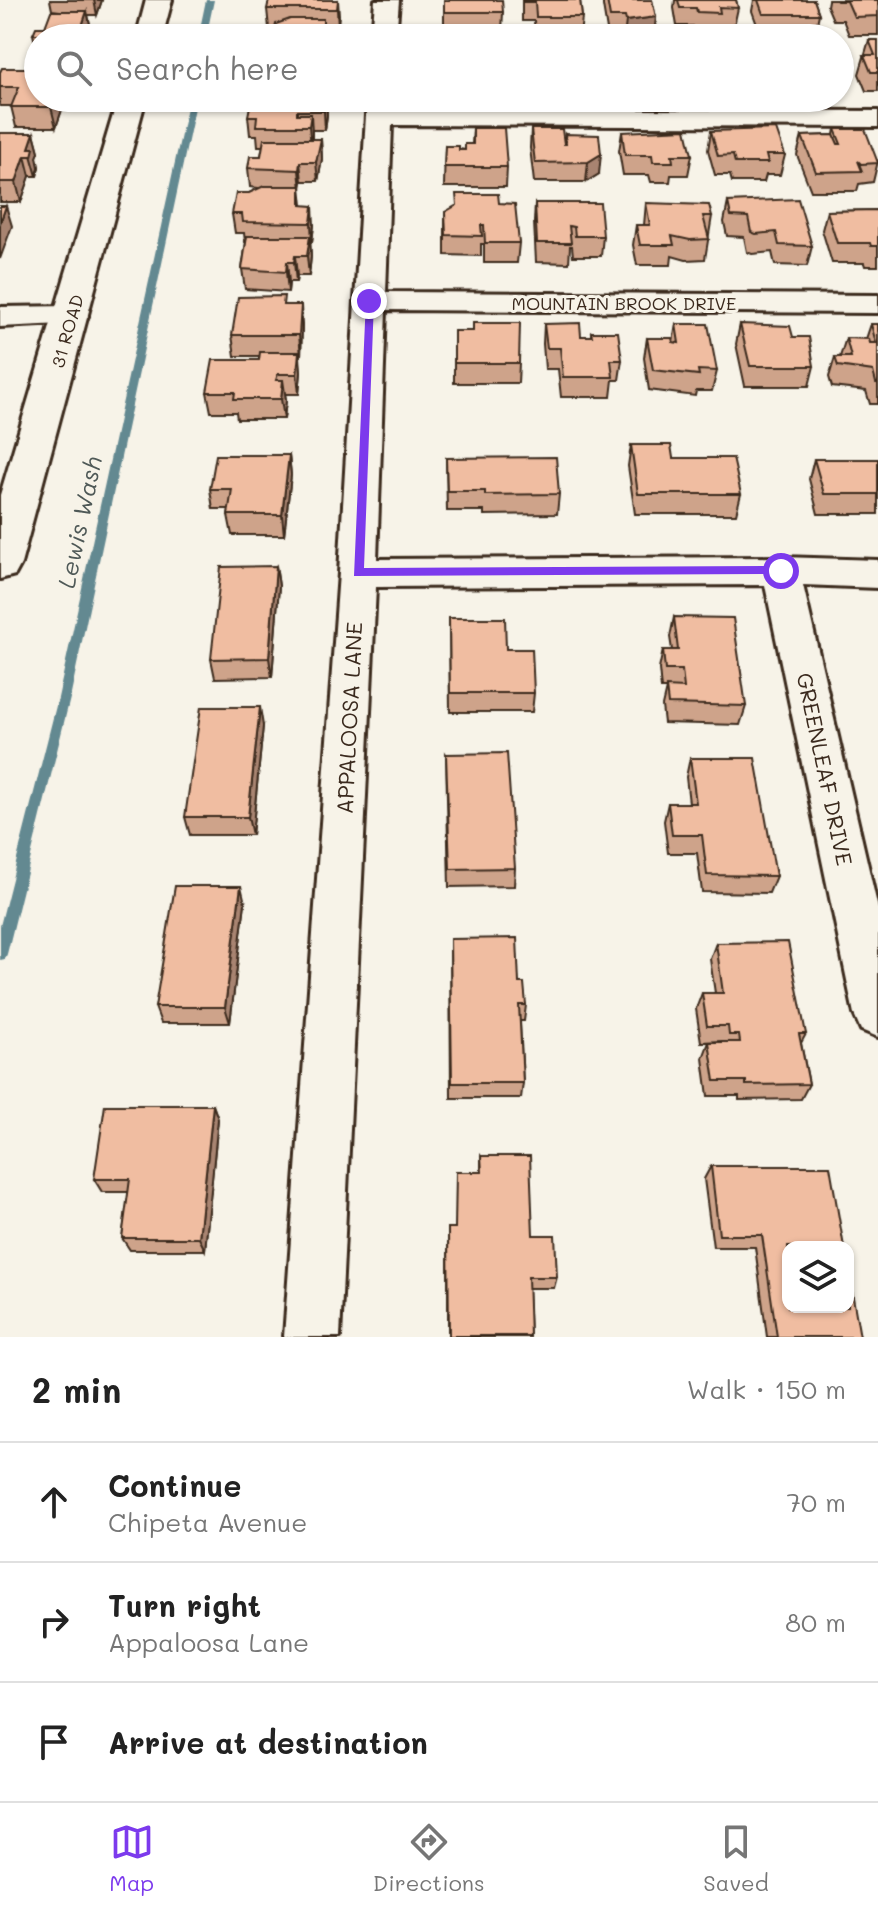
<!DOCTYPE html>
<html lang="en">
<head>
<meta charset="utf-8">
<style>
	:root { --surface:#fff; --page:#f2f2f2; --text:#222; --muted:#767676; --line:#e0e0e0; --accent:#7c3aed }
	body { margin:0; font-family:Mali,sans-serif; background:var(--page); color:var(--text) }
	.controls { position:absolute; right:24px; bottom:24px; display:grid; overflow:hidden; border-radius:16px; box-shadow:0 2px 6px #0004 }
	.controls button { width:72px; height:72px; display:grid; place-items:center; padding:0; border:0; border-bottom:2px solid var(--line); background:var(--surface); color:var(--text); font:40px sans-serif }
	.stop { position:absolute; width:24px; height:24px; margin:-18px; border:6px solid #7c3aed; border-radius:50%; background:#fff }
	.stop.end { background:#7c3aed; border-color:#fff; box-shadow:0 2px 8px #0008 }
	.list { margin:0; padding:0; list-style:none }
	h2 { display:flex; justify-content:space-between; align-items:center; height:104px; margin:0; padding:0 32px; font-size:34px }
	h2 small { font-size:26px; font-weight:400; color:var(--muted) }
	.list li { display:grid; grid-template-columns:52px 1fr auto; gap:24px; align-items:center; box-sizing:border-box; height:120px; padding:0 32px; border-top:2px solid var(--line) }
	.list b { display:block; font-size:30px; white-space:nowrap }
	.list p { margin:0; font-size:26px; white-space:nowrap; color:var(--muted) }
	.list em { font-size:26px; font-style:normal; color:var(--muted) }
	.icon { flex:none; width:44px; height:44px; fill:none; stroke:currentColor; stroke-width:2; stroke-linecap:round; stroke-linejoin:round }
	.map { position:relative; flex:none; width:878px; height:1337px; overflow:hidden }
	.search { position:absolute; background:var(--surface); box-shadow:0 2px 6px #0004; left:24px; right:24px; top:24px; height:88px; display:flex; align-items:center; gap:20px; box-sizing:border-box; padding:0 28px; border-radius:44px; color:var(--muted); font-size:30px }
	.sheet { height:464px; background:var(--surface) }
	nav { display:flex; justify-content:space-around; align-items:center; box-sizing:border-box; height:112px; border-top:2px solid var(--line); background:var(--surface); font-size:22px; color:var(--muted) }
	nav a { display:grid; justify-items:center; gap:4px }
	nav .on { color:var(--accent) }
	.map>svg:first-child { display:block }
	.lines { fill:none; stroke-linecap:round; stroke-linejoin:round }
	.stream { fill:#638991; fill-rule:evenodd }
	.minor-casing { stroke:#3b2a1e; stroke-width:6 }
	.tertiary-casing { stroke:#3b2a1e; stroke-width:6 }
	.minor { fill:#f7f3e8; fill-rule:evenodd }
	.tertiary { fill:#f7f3e8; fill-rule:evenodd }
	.wall { fill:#cea38a; stroke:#3b2a1e; stroke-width:2 }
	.shaded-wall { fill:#a88471; stroke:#3b2a1e; stroke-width:2 }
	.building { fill:#f0bda1; stroke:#3b2a1e; stroke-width:2 }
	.route { fill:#7c3aed }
	.labels { text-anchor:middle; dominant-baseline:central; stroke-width:6; stroke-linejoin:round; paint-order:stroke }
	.far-street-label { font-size:18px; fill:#3b2a1e; stroke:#f7f3e8 }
	.street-label { font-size:22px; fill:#3b2a1e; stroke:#f7f3e8 }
	.water-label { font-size:24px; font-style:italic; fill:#4f5957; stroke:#f7f3e8 }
</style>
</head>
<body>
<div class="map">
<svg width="878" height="1337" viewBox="0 0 878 1337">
	<rect width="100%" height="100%" fill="#f7f3e8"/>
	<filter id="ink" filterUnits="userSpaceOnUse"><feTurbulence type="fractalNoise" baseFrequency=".0125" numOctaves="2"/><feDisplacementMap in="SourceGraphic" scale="16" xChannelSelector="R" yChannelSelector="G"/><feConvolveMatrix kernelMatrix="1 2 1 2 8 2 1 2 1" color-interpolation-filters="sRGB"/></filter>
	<g filter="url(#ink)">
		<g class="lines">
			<path class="stream" d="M206,0H214L206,38H198Z
				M189,98H197L70,698L7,954L5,959L0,960V926L58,698Z"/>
			<g class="minor-casing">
				<path id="minor" d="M375,0H399L396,38H372Z
					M367,98H393V109L878,111V127L392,125L386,292L878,295V313L386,310L377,559L781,557L878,560V588L803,585L878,909V1037L861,1030L854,1014L765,585L376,587L340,1337H284L339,573Z
					M72,306L83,309L88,316L83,323L0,327V307Z"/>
			</g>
			<g class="tertiary-casing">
				<path id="tertiary" d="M146,0H172L162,38H136Z
					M118,98H146L21,564L15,575L0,579V495Z"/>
			</g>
			<use href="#minor" class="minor"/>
			<use href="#tertiary" class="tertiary"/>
		</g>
		<path class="wall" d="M50,0H102L97,15H88L91,29L88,38H38V68L34,52L36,48L33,34L45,27L60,11L52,10Z
			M338,0V27L323,28L324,34H333V38H273L275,28H269L267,9Z
			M444,0L503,12L502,31H444Z
			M522,0H580L582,17L580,36H535L534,21H522Z
			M603,0H652L656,17L654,36L638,38H624L623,36H608L603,6Z
			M675,0H736L738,8L734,26H718L717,31H694L693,26H677L674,8Z
			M754,0H814L819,14L815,33H760L752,11Z
			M828,0H878V35H849L843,20H833L827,6Z
			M869,40H878V91H866L859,74Z
			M0,72L66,98L56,127H16L11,106H0Z
			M326,98L327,115L325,130H312V139H321L322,159L318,181H302L301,186L303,205L314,225L312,242H310L311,256L309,276H297L296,282H289L288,292L245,289L242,269L246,242H245L244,233H235L232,214L249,193L259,188L250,187L248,168L261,156L263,146H258L257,135H250L248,116L259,106Z
			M473,128L507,167L506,187H444L445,146L465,150L472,144Z
			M531,129L564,144L565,134L599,174L586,182H534L530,148Z
			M835,129L878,161L873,182L859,184L857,191H811L797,155L802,136L834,135Z
			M711,131L785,155L780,175H766L764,182H732L730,175H715L708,150Z
			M622,132L692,155L688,175H671L670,182H651L649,175H623L619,151Z
			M0,133H34L39,152L37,157L39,167L37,176H30L21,202H0Z
			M728,202L812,246L807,266L775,265L772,252L752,254L747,252L744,237L727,236L724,222Z
			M499,203L519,243L517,263H484V244H481V256L445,255V212Z
			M535,203L603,236L601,256H573L572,246H570L569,263L536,262L534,222Z
			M646,203L712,216L705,259L686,260L672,256L671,265H637L633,245L636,225H644Z
			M878,210V266H865L864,263H832L822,230L827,211Z
			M285,305L302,325L301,356H300L301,372L299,394H285L286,400L284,419H237L236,412H211L207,392L259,360V356H235L232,335Z
			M544,324L581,336H591V332L622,360L619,380H613L611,397H561L558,369H545L543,344Z
			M676,324L717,371L712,391H696L695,396L649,390L644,358L647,338L673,342Z
			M740,324L793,337L814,366L809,386H745L736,344Z
			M871,324H878V404H870L866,391L832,387L829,377L835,357H840L846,338L866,339Z
			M454,331H473L519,363L518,383H454Z
			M631,445L673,458L741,494L736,514H635L628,466Z
			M289,455L291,475L284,535H232L228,515L229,509H213L210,489Z
			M446,458L559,494L557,514L484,515V511H447Z
			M814,459H878V514H818L809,479Z
			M276,566L279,586L272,677L215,678L211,659Z
			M674,617L746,706L740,725L664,723L662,706L666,689H661L659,669L663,650H672L670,637Z
			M449,618L506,649L534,693L532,712H450Z
			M263,726L252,835H190L185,817Z
			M446,754L515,868L514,886L449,887Z
			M690,758L776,876L769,893L702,892L697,853H668L664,821L668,803H689L686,777Z
			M245,903L230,1023H161L155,1007Z
			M450,939L519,983L526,1005L524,1021H520L523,1083L521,1098H451Z
			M716,943L806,1034L801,1043L809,1084L801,1099L739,1100V1096H708L703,1058L709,1042H721V1041L701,1042L696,1009L702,993H715L710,959Z
			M213,1105L218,1119L205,1250H130L122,1238L129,1192H102L94,1179Z
			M481,1156L533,1235L557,1277L554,1288H528L530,1337H448V1228H455L481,1172Z
			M711,1166L860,1337H767L755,1247H713L704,1179Z"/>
		<path class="shaded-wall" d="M94,0H102L97,15Z
			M338,0L339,15L338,27L337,9Z
			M87,11L91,29L88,38H78Z
			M656,17L654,36L624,38L626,21Z
			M55,98H66L56,127L51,107Z
			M326,98L327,115L325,130L324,111Z
			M311,114L312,133L311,146L309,126Z
			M34,133L39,152L37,157L39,167L37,176L29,148Z
			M321,139L322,159L318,181L316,162Z
			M601,154L599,174L586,182L588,162Z
			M25,156L30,176L21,202L16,182Z
			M300,162L302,181L301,189L299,170Z
			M6,206L12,226L0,259V223Z
			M313,206L314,225L312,242L311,223Z
			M310,236L311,256L309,276L307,256Z
			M295,256L297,276L296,282L294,262Z
			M287,262L289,282L288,292L286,272Z
			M301,305L302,325L301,356L299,335Z
			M299,352L301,372L299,394L297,374Z
			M283,380L286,400L284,419L281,399Z
			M289,455L291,475L284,535L282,515Z
			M276,566L279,586L272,677L269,658Z
			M260,707L263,726L252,835L248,817Z
			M241,886L245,903L230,1023L225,1007Z
			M213,1105L218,1119L205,1250L199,1238Z"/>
		<path class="building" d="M269,0H338L337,9H267Z
			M444,0H502L503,12H444Z
			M523,0H580L582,17H536L535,2H523Z
			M607,0H652L656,17L626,21L625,17H610Z
			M678,0H736L738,8L719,7L720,13L697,12L696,8H680Z
			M758,0H814L819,14H763Z
			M836,0H878V16L854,17L847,1H837Z
			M51,11H87L78,38H40L41,34H33L36,27H45Z
			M290,19H323V34H333L332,38H273L276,24Z
			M869,40H878V72H871L864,55H875Z
			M2,68H38V98H55L51,107H11L19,87H0V72Z
			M261,98H325L324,111H297V114H311L309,126H256L257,116H248L250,106H259Z
			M473,128H504L507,167H444L445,146H459V150H465V144H473Z
			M531,129H562L564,144H566L565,134L599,135L601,154L588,162L535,163Z
			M686,129L692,155H672L673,162H653L652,155H625L622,132Z
			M776,129L785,155H766L768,163H735L733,155L718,156L711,131Z
			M835,129H865L878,163L861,164L858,161L862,171L816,172L802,136L834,135L838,144H841Z
			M0,133H34L29,148H34L32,156H25L16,182H0Z
			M264,139H321L316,162H300L299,170L248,168L250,156H261Z
			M264,186H301V205L313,206L311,223L243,222L242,214H232L236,193H249Z
			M456,194H498L499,203L515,204L519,243H485L484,225H481L482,236L446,235L445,212L457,205Z
			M798,199L812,246L779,245L776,232L756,234L751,232L748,217L731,216L728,202Z
			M535,203H600L603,236H575L574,227L569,226L571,243H537Z
			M646,203L709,205L712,216H703L709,239L690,240L672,236L674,245H640L636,225H650Z
			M0,206H6L0,223Z
			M878,210V246H871L870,243H837L827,211Z
			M247,236H310L307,256H295L294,262H287L286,272L242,269Z
			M284,296L283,305H301L299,335H232L238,297Z
			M473,323H520L519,363H454V331H473Z
			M580,323L581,336H592L591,332H618L622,360H611L613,377H563L560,348H547L544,324Z
			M676,324H708L717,371L698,370L699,375L653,370L647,338H672L673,342L679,343Z
			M740,324L790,326L793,337H809L814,366H750Z
			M871,324H878V383H876L873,371L838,366L835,357H851L846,338L869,339L870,343H876Z
			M260,352H299L297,374H278L276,380H283L281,399H234L235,392H207L213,360H259Z
			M631,445H671L673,458H733L741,494H638Z
			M216,455H289L282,515H228L232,489H210Z
			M556,457L559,494L485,495V491H447L446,458Z
			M814,459H878V494H824Z
			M276,566L269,658L211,659L221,567Z
			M674,617L733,618L746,706L668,704L666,687L684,688L682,670H665L663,650H678Z
			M449,618H505L506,649H532L534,693H450Z
			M201,707H260L248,817H185Z
			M507,753L515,868L450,869L446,754Z
			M690,758H755L776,876L707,875L702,835H672L668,803H696Z
			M175,886H241L225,1007H155Z
			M517,938L519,983H524L526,1005H519L523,1083H452L450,939Z
			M788,942L806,1034H799L809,1084L746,1085V1081H715L709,1042H740L739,1035H729L728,1026H707L702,993H723L716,943Z
			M105,1105H213L199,1238H122L130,1179H94Z
			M481,1156H530L533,1235H555L557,1277H528L530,1336H449L448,1228H455L456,1172H482Z
			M711,1166H830L844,1247H788V1307H848V1269L860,1337H777L762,1235H719Z"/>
	</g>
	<path class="route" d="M366,299L374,301L364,568L781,566L786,568V574L354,576Z"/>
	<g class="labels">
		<g class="far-street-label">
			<text x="624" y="303">MOUNTAIN BROOK DRIVE</text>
			<text transform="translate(67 331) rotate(-74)">31 ROAD</text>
		</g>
		<g class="street-label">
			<text transform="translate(349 718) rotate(-87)">APPALOOSA LANE</text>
			<text transform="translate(825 769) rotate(78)">GREENLEAF DRIVE</text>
		</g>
		<g class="water-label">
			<text transform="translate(79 522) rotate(-78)">Lewis Wash</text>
		</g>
	</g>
</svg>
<div class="controls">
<button><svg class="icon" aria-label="layers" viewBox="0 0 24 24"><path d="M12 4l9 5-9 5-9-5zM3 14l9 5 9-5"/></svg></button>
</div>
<div class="stop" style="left:781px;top:571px"></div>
<div class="stop end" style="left:369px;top:301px"></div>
<div class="search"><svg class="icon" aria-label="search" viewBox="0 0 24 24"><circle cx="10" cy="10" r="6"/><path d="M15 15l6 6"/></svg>Search here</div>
</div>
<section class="sheet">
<h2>2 min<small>Walk · 150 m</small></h2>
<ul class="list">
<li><svg class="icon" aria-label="ahead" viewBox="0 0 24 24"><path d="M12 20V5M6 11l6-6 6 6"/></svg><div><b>Continue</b><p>Chipeta Avenue</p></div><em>70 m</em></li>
<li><svg class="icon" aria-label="right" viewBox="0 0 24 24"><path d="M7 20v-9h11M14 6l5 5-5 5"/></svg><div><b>Turn right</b><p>Appaloosa Lane</p></div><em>80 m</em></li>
<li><svg class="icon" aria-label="arrive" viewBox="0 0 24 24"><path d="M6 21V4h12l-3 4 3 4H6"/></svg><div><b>Arrive at destination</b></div></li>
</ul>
</section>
<nav>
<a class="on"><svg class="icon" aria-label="map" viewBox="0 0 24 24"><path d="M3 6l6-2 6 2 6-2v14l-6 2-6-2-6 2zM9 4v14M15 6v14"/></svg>Map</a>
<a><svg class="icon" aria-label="directions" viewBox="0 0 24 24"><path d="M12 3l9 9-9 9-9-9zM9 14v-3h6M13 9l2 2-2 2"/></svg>Directions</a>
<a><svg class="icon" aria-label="saved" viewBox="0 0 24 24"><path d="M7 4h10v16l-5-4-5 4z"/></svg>Saved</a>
</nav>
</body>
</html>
